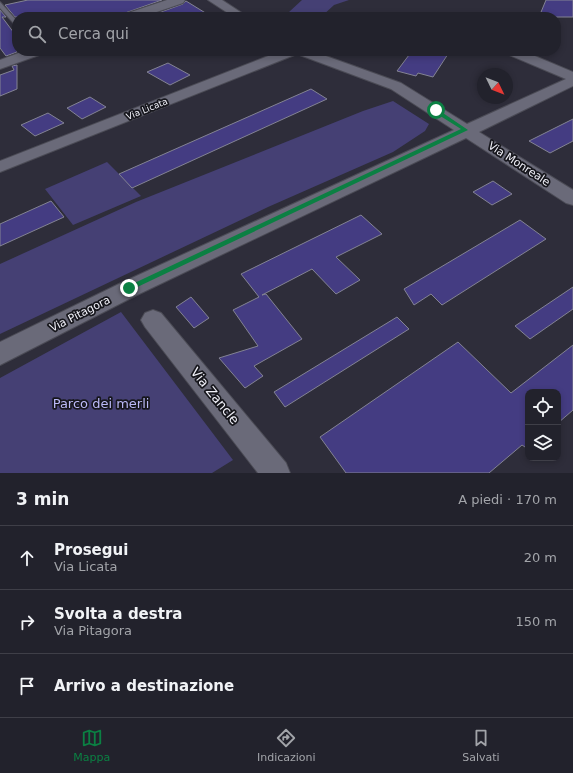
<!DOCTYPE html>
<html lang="it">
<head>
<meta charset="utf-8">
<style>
	:root { --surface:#22222c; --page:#2a2a34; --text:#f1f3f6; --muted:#a2a4a9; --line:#3f3f48; --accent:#0b8043 }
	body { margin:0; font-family:"DejaVu Sans",sans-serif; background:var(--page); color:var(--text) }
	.controls { position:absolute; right:12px; bottom:12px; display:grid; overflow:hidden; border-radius:8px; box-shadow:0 2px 6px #0003 }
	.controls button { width:36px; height:36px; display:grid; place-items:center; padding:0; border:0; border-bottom:1px solid var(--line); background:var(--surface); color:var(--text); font:20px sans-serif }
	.compass { position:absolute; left:477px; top:68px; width:36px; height:36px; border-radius:50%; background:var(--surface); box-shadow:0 2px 6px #0003; rotate:133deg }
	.stop { position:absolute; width:12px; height:12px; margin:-9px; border:3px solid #0b8043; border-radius:50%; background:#fff }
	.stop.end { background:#0b8043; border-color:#fff; box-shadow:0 1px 4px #0008 }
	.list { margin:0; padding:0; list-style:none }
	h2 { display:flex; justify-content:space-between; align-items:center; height:52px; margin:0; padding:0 16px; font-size:17px }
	h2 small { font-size:13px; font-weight:400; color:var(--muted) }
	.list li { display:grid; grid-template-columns:26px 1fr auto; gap:12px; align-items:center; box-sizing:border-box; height:64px; padding:0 16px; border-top:1px solid var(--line) }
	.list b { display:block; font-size:15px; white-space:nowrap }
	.list p { margin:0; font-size:13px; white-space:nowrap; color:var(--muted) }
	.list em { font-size:13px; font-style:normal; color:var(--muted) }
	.icon { flex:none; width:22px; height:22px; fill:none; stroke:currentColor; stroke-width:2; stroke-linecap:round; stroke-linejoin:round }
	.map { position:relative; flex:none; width:573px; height:473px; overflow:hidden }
	.search { position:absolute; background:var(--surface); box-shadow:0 2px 6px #0003; left:12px; right:12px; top:12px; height:44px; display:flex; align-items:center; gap:10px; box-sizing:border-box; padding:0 14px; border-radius:16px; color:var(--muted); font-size:15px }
	.sheet { height:244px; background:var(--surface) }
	nav { display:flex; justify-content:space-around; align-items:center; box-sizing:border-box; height:56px; border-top:1px solid var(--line); background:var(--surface); font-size:11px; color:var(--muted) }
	nav a { display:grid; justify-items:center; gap:2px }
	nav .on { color:var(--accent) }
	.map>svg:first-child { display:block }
	.green { fill:#454074 }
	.building { fill:#443c82; stroke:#838393 }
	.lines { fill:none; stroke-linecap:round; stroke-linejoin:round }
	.lane-casing { stroke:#4b4b55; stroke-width:2 }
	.street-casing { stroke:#4b4b55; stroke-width:2 }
	.secondary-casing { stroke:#4b4b55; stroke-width:2 }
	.lane { fill:#6a6a79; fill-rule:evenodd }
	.street { fill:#6a6a79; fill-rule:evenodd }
	.secondary { fill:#6a6a79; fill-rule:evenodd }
	.route { fill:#0b8043 }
	.labels { text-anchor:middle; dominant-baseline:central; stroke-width:3.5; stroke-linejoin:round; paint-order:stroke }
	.far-street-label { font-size:9px; fill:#f1f1f9; stroke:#16161c }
	.street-label { font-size:11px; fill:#f1f1f9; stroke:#16161c }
	.near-street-label { font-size:13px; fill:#f1f1f9; stroke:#16161c }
	.near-park-label { font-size:13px; fill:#bbb9f7; stroke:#16161c }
</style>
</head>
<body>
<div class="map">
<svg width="573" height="473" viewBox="0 0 573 473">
	<rect width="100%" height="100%" fill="#2e2d3a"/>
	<path class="green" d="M302,0H349L334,5L321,17H275L289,12Z
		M393,101L429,124L425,131L393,152L268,207L0,334V264L136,202L363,111Z
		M107,162L141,196L73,225L45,189Z
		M121,312L233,460L212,473H0V378Z"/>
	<path class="building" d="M28,0H162L125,13L122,17H15L5,5Z
		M546,0H573V17H539Z
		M186,1L212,17H147L183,4Z
		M0,10L6,17H2L17,37V52L6,56L0,48Z
		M412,51H434L448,54L433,77L418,73L416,76L397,71Z
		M168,63L190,75L170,85L147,72Z
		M17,65V89L0,96V75L14,70L12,66Z
		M311,89L327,99L132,188L119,174Z
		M90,97L106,107L82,119L67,108Z
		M48,113L64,123L35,136L21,125Z
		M573,119V141L550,153L529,141Z
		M493,181L512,194L492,205L473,192Z
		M51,201L64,217L0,246V224Z
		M361,215L382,234L336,257L360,280L336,294L312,269L262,295L266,294L302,339L254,366L263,376L245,388L219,358L258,346L233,310L259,297L241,274Z
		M520,220L546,239L442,305L431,294L414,305L404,289Z
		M573,287V309L530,339L515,326Z
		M191,297L209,318L194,328L176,307Z
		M397,317L409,329L285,407L274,392Z
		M458,342L511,393L573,345V410L558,423V392H528V449L522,445L489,473H346L320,437Z"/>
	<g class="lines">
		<g class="lane-casing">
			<path id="lane" d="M0,2L17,21V27L0,8Z"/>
		</g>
		<g class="street-casing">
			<path id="street" d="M208,0H222L248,17H234Z
				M281,51H312L401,83L467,124L566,79L507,54L505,51H523L573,72V86L479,132L573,190V205L566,203L466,138L137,295L0,365V342L121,283L454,130L391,89L297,54L0,172V161Z
				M153,310L161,313L286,463L290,473H258L145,327L141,320L145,313Z"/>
		</g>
		<g class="secondary-casing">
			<path id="secondary" d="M167,0H185L183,3L142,17H123L125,14Z
				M24,51H44L42,54L0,69V60Z"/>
		</g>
		<use href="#lane" class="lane"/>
		<use href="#street" class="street"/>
		<use href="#secondary" class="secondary"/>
	</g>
	<path class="route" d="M434,109H437L468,130L131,290H126V287L461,129L434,112Z"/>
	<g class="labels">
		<g class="far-street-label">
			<text transform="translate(147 109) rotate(-22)">Via Licata</text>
		</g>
		<g class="street-label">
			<text transform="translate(519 164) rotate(33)">Via Monreale</text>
			<text transform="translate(80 314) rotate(-27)">Via Pitagora</text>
		</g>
		<g class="near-street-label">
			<text transform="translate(215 396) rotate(51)">Via Zancle</text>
		</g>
		<g class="near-park-label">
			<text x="101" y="403">Parco dei merli</text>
		</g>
	</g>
</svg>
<div class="controls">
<button><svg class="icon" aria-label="locate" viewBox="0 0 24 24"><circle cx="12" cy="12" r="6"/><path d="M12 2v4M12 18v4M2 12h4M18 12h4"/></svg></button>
<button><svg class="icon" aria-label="layers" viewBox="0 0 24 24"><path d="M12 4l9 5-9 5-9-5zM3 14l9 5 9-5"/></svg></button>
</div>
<svg class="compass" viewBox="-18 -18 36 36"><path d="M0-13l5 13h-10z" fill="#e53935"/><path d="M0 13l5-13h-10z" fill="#a2a4a9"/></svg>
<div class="stop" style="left:436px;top:110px"></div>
<div class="stop end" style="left:129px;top:288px"></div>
<div class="search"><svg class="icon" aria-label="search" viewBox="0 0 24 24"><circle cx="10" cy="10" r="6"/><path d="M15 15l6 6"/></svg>Cerca qui</div>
</div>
<section class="sheet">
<h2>3 min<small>A piedi · 170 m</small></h2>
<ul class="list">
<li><svg class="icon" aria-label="ahead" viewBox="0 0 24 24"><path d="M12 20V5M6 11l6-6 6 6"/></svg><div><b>Prosegui</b><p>Via Licata</p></div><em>20 m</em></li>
<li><svg class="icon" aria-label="right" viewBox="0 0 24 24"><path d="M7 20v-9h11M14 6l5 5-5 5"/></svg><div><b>Svolta a destra</b><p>Via Pitagora</p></div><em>150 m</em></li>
<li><svg class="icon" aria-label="arrive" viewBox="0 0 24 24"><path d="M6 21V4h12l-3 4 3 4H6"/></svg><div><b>Arrivo a destinazione</b></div></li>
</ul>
</section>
<nav>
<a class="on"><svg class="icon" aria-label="map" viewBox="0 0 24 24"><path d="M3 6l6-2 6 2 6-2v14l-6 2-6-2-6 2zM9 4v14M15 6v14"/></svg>Mappa</a>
<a><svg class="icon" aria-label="directions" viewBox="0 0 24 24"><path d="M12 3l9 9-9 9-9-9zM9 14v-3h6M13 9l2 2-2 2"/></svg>Indicazioni</a>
<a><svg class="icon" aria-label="saved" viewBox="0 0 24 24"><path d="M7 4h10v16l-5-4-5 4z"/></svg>Salvati</a>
</nav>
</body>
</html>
